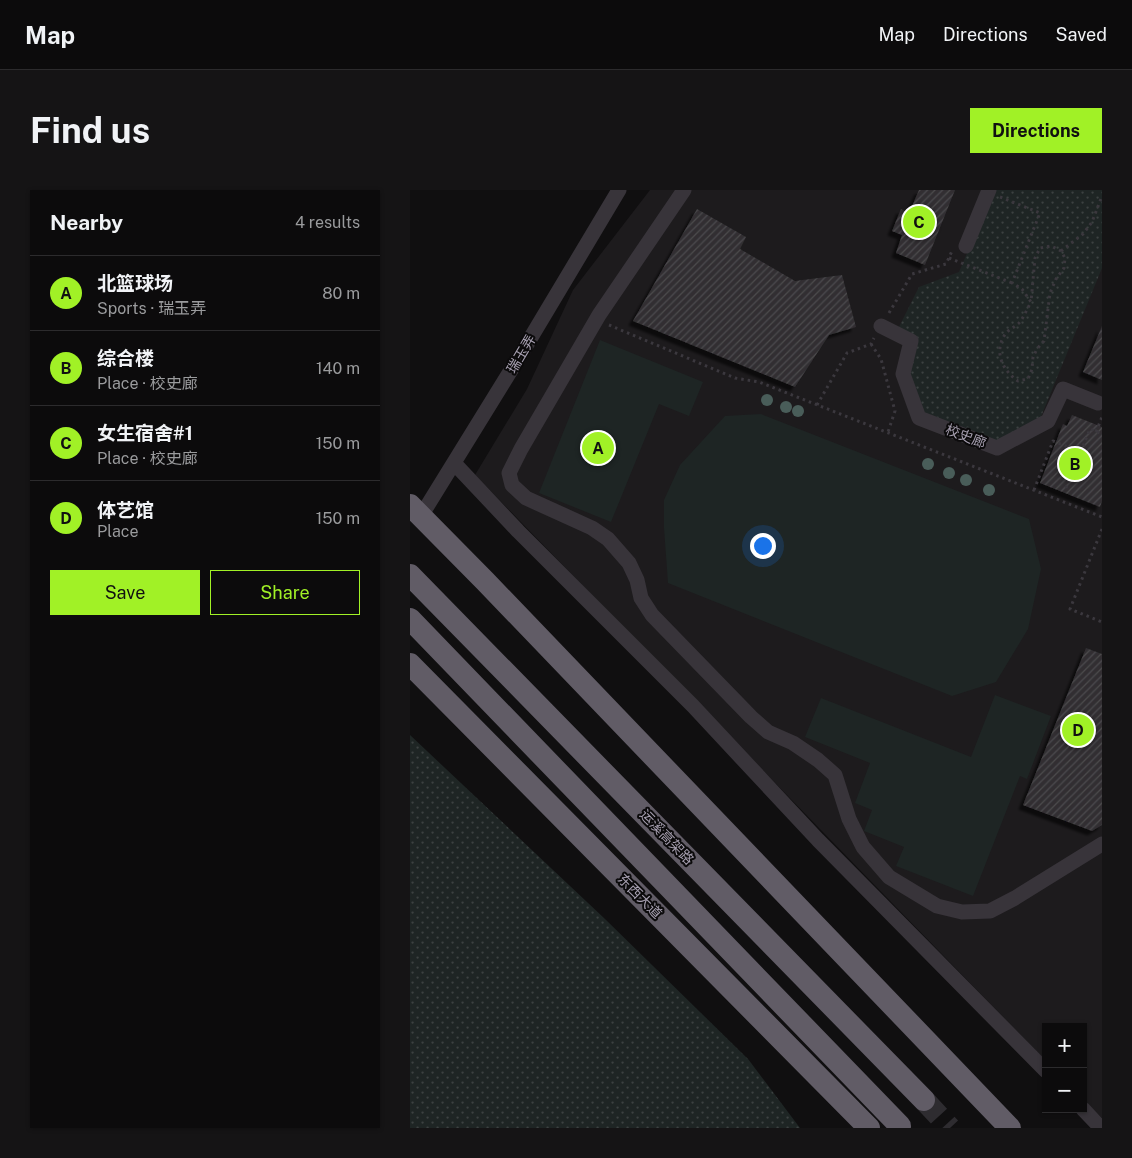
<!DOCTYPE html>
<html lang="en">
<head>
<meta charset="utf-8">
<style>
	:root { --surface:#0c0b0c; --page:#151415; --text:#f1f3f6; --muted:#9a9b9d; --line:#2c2b2d; --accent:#a1f126 }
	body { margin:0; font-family:"Public Sans","Noto Sans SC",sans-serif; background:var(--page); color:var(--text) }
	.controls { position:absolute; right:15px; bottom:15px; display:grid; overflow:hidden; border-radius:0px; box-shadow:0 1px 4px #0004 }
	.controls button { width:45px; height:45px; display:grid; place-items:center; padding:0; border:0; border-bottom:1px solid var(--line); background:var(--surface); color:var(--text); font:25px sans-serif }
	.you { position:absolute; left:352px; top:355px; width:18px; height:18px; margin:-12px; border:4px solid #fff; border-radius:50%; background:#1a73e8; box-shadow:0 0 0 8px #1a73e833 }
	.badge { display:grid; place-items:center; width:32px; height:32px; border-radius:50%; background:var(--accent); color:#111; font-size:16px; font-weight:700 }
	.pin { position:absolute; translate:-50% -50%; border:2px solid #fff; box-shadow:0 1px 5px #0006 }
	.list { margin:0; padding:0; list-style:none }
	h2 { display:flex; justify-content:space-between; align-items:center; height:65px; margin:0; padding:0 20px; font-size:21px }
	h2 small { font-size:16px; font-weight:400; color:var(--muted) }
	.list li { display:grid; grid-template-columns:32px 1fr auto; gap:15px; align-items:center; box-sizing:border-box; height:75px; padding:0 20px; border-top:1px solid var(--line) }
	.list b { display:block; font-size:19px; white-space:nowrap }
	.list p { margin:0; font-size:16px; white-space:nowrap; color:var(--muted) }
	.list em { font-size:16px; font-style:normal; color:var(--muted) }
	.actions { display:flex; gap:10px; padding:15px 20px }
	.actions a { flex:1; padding:11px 0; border:1px solid var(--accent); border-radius:0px; text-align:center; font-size:18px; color:var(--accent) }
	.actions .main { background:var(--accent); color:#111 }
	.map { position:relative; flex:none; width:692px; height:938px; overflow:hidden; border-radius:0px }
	header { display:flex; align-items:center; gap:30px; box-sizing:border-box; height:70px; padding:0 25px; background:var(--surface); border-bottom:1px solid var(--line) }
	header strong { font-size:24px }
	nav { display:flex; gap:28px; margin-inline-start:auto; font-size:18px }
	.intro { display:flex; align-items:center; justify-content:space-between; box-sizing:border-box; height:120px; padding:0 30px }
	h1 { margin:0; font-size:35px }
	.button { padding:12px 22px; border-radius:0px; background:var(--accent); color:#111; font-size:18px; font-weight:700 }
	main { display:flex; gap:30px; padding:0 30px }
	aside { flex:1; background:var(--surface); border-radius:0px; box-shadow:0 1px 4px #0004 }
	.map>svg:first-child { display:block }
	.built { fill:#1d1b1d }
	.grass { fill:#1e2524 }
	.park { fill:url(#park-dots) }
	.building { fill:url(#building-hatch); filter:url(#shadow) }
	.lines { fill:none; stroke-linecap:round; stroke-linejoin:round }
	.highway-tunnel { stroke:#2e2c30; stroke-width:22; stroke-dasharray:22 11; stroke-linecap:butt }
	.path { stroke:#3b383e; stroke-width:3; stroke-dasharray:2.5 4; stroke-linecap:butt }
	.minor { stroke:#38343a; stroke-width:15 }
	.highway { stroke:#615c66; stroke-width:22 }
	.tree { fill:#495d59 }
	.labels { text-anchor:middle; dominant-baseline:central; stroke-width:4; stroke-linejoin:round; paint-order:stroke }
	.street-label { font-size:14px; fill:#a7a0b1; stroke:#0b0a0b }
</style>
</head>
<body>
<header>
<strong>Map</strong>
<nav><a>Map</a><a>Directions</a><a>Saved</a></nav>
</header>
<div class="intro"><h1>Find us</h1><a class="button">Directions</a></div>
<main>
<aside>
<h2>Nearby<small>4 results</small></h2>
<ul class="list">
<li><span class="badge">A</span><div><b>北篮球场</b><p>Sports · 瑞玉弄</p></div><em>80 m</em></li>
<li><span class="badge">B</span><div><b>综合楼</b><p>Place · 校史廊</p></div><em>140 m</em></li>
<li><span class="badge">C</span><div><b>女生宿舍#1</b><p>Place · 校史廊</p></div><em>150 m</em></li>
<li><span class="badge">D</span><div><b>体艺馆</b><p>Place</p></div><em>150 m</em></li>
</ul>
<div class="actions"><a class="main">Save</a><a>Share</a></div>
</aside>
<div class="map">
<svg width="692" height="938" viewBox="0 0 692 938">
	<defs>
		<pattern id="park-dots" width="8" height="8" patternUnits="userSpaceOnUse" patternTransform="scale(1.25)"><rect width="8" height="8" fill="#1e2524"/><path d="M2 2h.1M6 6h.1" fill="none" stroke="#3c4141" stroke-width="1.8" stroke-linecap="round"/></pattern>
		<pattern id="building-hatch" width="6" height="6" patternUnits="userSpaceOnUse" patternTransform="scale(1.25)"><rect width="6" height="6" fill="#312f32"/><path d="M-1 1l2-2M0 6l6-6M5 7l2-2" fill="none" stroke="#4c4a4d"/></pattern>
		<filter id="shadow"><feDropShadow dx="-4.5" dy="4.5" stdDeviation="1" flood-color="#0009"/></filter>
	</defs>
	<rect width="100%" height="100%" fill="#100f10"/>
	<path class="built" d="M240,0H692V928L673,909V837H636V871L65,285L117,199L163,100Z"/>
	<path class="grass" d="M190,150L293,192L279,226L249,214L201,332L129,303Z
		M351,224L619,329L631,379L618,439L586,492L542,506L258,393L254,338V310L270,275L315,226Z
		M585,505L641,526L617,589L610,586L563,706L486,676L494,657L454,641L462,620L445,613L460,573L395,547L411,508L561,567Z"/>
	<path class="park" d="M584,0H692V78L630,229L584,253L513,226L496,183L506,150L487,141L509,97L549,82Z
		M0,545L195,729L338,869L390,938H0Z"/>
	<path class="building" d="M509,0H545L515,75L486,63L492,45L482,41L491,19L499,23Z
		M287,19L336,47L330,59L385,91L432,85L446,137L419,145L385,197L223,131Z
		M692,136V190L673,182Z
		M662,225L692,237V311L690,317L630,293L653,234L657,236Z
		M676,458L692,464V635L682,641L613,615Z"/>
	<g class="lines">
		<path class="highway-tunnel" d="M514,910L540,938"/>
		<path class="path" d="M590,7L630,23L602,93L612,99L621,112C617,119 614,127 609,133C604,138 597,140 594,146C584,163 593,181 608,191L618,189L622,179L623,167L627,159L634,151L640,103L646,89L654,78L655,68L651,61L641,56L630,58L625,68L621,112
			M651,61L673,44L682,32L692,6
			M539,68L602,93
			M479,123L502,84L536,74L542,61
			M199,135L325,188L349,192L692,327
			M461,154L471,169L485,221L478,242
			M407,215L437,163L461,154L464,148
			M686,242L692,227
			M656,298L680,239L692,244
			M624,300L643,251L671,262
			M692,339L660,419L692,432"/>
		<path class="minor" d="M274,0L189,125L111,259L99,283L102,295L116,308L182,338L198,349L219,373L227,390L231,408L242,425L341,527L358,542L383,553L408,570L425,585L439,629L453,657L479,687L527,716L552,722L580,721L605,708L692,654
			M556,56L579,0
			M471,136L501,151L493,184L509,228L587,258L638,231L653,199L688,213
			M44,273L108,341L283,516L408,650L636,881
			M11,326L114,159L209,0
			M673,919L691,938"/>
		<path class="highway" d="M0,315L75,391L600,938
			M0,385L514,910
			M0,429L490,936
			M0,474L459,938"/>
	</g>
	<g class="tree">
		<circle cx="357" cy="210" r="6"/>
		<circle cx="376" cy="217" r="6"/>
		<circle cx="388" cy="221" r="6"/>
		<circle cx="518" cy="274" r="6"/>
		<circle cx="539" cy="283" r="6"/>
		<circle cx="556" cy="290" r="6"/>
		<circle cx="579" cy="300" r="6"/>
	</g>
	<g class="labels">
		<g class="street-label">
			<text transform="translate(111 164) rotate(-59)">瑞玉弄</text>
			<text transform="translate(556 246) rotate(21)">校史廊</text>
			<text transform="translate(257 647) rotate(46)">运溪高架路</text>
			<text transform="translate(230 706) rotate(45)">东西大道</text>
		</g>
	</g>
</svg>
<div class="controls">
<button>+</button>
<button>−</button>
</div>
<div class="you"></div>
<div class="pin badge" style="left:188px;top:258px">A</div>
<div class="pin badge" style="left:665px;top:274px">B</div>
<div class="pin badge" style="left:509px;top:32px">C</div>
<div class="pin badge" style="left:668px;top:540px">D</div>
</div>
</main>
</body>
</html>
